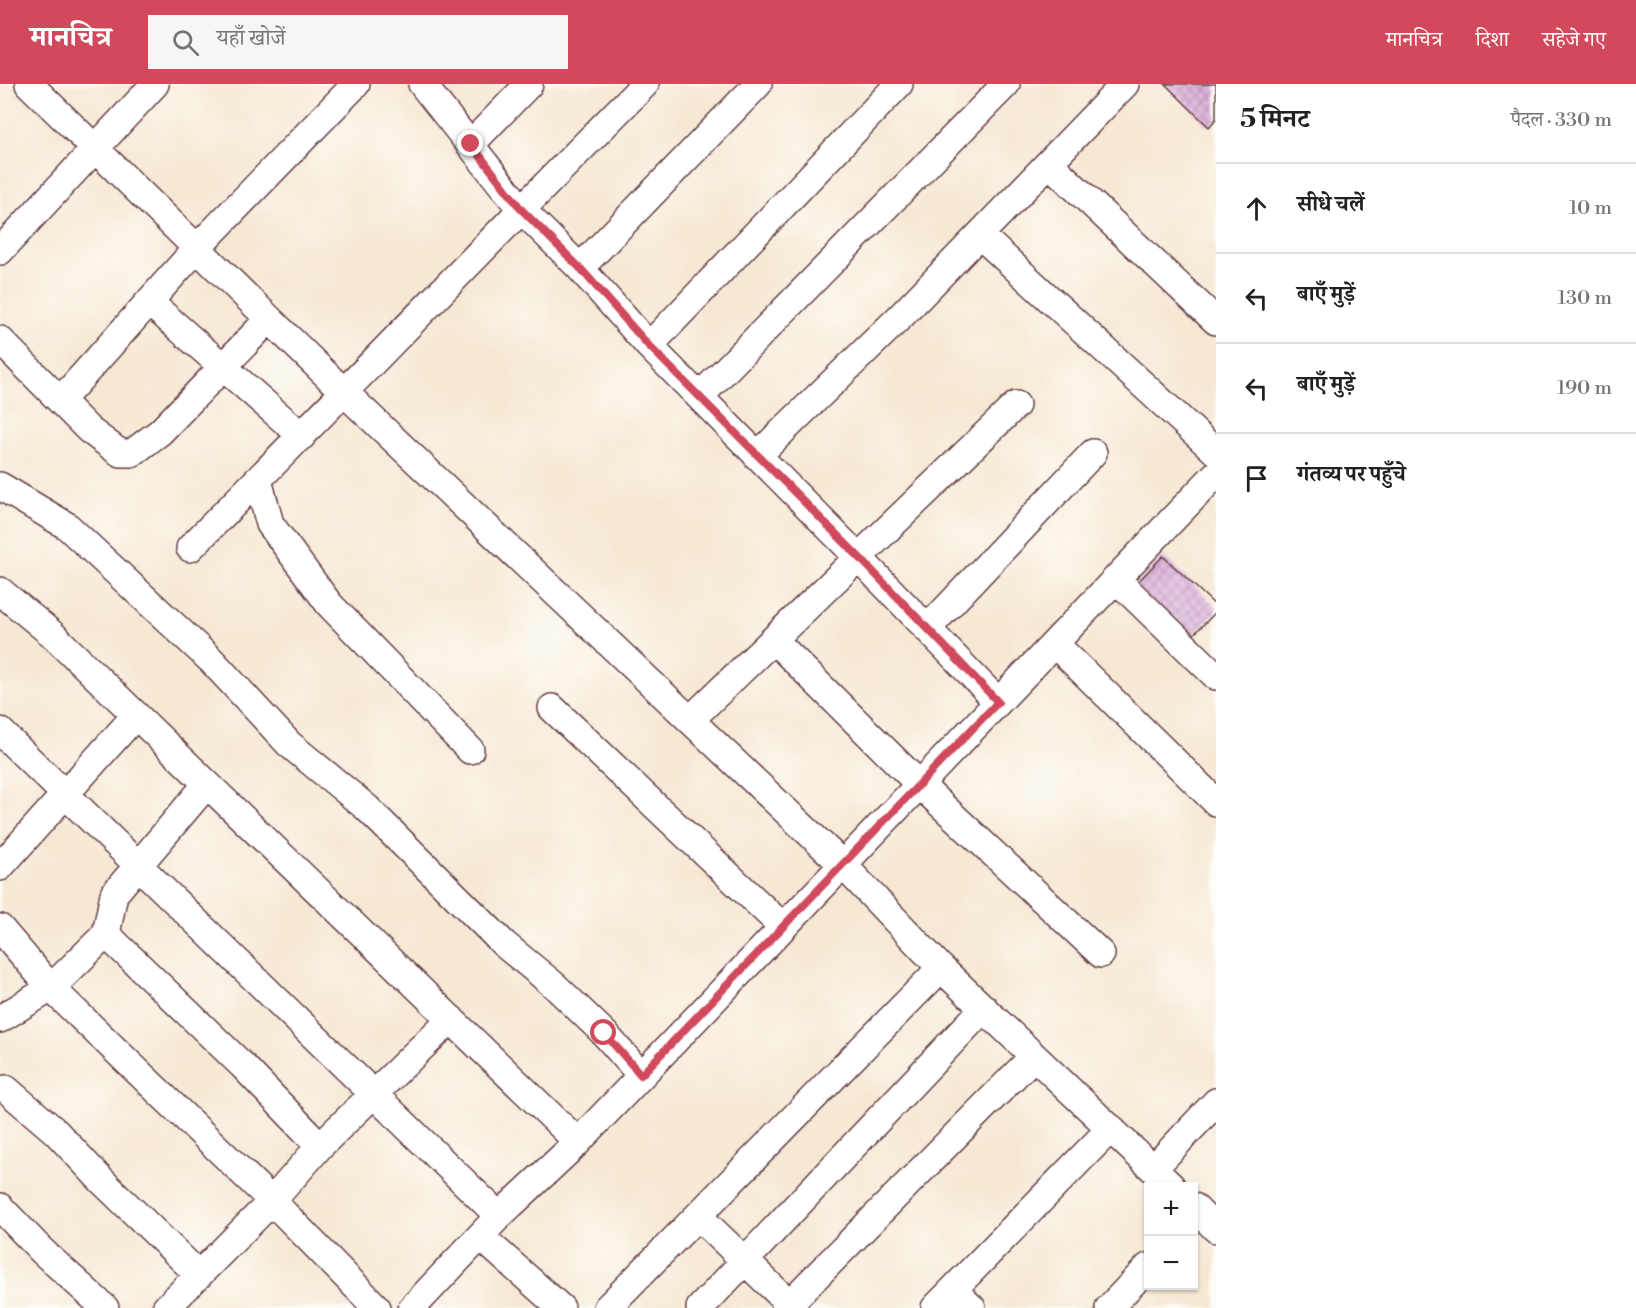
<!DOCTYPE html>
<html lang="hi">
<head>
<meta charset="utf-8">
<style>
	:root { --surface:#fff; --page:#f6f6f6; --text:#202124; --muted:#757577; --line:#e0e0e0; --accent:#d1495b }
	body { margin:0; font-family:"Libre Bodoni","Noto Serif Devanagari",serif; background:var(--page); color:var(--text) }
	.controls { position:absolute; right:18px; bottom:18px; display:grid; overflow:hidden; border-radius:0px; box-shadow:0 2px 4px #0004 }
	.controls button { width:54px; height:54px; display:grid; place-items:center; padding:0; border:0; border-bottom:2px solid var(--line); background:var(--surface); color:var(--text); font:30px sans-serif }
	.stop { position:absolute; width:18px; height:18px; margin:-14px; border:4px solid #d1495b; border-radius:50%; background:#fff }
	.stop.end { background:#d1495b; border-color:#fff; box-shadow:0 2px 6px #0008 }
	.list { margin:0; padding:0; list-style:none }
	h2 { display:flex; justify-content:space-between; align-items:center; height:78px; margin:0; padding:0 24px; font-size:26px }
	h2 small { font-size:20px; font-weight:400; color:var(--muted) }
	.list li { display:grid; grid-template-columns:39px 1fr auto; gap:18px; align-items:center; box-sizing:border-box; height:90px; padding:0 24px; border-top:2px solid var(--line) }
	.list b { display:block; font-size:22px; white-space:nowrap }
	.list em { font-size:20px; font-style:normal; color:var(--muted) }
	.icon { flex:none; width:33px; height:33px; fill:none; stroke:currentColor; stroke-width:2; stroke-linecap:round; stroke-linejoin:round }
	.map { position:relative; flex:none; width:1216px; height:1224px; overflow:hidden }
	header { display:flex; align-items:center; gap:36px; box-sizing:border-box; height:84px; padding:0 30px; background:var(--accent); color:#fff }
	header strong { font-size:28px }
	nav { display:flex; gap:33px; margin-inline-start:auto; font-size:21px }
	.search { width:420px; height:54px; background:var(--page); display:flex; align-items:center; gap:15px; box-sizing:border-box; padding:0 21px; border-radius:0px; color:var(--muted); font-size:22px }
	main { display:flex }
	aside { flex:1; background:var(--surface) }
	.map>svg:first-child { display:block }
	.building { fill:url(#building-cross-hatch) }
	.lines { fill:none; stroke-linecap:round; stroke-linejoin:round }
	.minor-casing { stroke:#643d44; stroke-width:30 }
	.minor { stroke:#fff; stroke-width:27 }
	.route { stroke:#d1495b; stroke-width:8 }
</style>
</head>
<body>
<header>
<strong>मानचित्र</strong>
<div class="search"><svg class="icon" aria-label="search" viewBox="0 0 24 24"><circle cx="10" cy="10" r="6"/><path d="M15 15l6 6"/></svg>यहाँ खोजें</div>
<nav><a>मानचित्र</a><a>दिशा</a><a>सहेजे गए</a></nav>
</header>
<main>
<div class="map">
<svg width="1216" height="1224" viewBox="0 0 1216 1224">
	<defs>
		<pattern id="building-cross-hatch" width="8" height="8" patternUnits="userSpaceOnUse" patternTransform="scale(1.5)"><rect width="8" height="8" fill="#ddb2db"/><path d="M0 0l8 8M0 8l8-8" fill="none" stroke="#b590b2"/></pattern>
	</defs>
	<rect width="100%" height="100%" fill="#fdfcf7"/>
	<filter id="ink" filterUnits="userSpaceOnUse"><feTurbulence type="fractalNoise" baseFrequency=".0167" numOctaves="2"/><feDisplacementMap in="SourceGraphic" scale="12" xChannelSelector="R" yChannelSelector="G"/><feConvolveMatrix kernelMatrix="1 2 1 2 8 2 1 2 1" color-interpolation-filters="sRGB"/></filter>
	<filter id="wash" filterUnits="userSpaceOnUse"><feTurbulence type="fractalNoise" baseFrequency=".008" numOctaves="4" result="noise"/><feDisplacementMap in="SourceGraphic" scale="24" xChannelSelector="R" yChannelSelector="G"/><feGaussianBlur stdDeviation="1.35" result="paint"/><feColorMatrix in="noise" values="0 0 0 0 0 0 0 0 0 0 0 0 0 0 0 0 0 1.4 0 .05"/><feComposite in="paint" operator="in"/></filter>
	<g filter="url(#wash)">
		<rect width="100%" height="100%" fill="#f6e8d3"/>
		<g id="blocks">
			<path class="building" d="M1165,0H1216V35L1209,43Z
				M1163,472L1216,522V528L1190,554L1135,501Z"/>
		</g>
	</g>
	<g filter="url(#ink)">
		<use href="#blocks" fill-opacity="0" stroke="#643d44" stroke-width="1.5"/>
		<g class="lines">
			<g class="minor-casing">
				<path id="minor" d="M29,0L345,309L843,781L941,884L1171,1102
					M422,0L521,125L580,184L649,262L859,474L998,618
					M471,60L529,0
					M1049,79L1216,237
					M980,151L1216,368
					M0,167L155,0
					M580,184L758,0
					M149,218L302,352
					M0,256L89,346L120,369H132L160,348L269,235
					M649,262L899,0
					M70,306L197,164L356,0
					M700,312L1006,0
					M757,372L902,231L1125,0
					M258,396L270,440L329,520L470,666
					M0,402L67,442L212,577L289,660L367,724L504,860L555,902L604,949L641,991
					M190,464C343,311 492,154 645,0
					M1116,495L1216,592
					M0,507L52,550L578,1058
					M927,545L1093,369
					M774,556L919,700L1101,870
					M1055,560L1216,718
					M552,624L783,843
					M690,636L1016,321
					M0,647L499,1132
					M0,783L136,631
					M0,844L51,904L272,1117L377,1224
					M106,850L243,982L320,1062
					M0,935L51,904L106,850L114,810L207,700
					M6,1005L56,1048L102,1097L199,1191
					M1153,1085L1216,1018
					M0,1123L42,1167L105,1224
					M1194,1123L1216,1145
					M698,1132L794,1224
					M480,1152L561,1224
					M953,1206L972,1224
					M166,1224L272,1117L320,1062L451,935
					M412,1224L499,1132L578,1058L1216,390
					M607,1224L941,884
					M700,1224L984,924
					M785,1224L1034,972
					M935,1224L1111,1044
					M1109,1224L1148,1183"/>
			</g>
			<use href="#minor" class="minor"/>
		</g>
	</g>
	<g class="lines" filter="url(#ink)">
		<path class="route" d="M471,60L521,125L580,184L649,262L860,474L998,618L641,991L604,949"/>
	</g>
</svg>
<div class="controls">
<button>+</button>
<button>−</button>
</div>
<div class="stop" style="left:604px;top:949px"></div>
<div class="stop end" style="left:471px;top:60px"></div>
</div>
<aside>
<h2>5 मिनट<small>पैदल · 330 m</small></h2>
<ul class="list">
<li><svg class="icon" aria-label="ahead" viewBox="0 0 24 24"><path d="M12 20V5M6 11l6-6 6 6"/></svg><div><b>सीधे चलें</b></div><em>10 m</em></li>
<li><svg class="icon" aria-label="left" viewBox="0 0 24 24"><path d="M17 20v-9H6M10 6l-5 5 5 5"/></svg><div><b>बाएँ मुड़ें</b></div><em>130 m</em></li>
<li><svg class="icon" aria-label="left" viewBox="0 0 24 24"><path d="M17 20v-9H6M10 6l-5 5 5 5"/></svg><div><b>बाएँ मुड़ें</b></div><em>190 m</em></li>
<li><svg class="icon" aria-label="arrive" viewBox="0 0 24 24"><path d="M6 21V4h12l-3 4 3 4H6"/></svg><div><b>गंतव्य पर पहुँचे</b></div></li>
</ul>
</aside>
</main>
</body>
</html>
